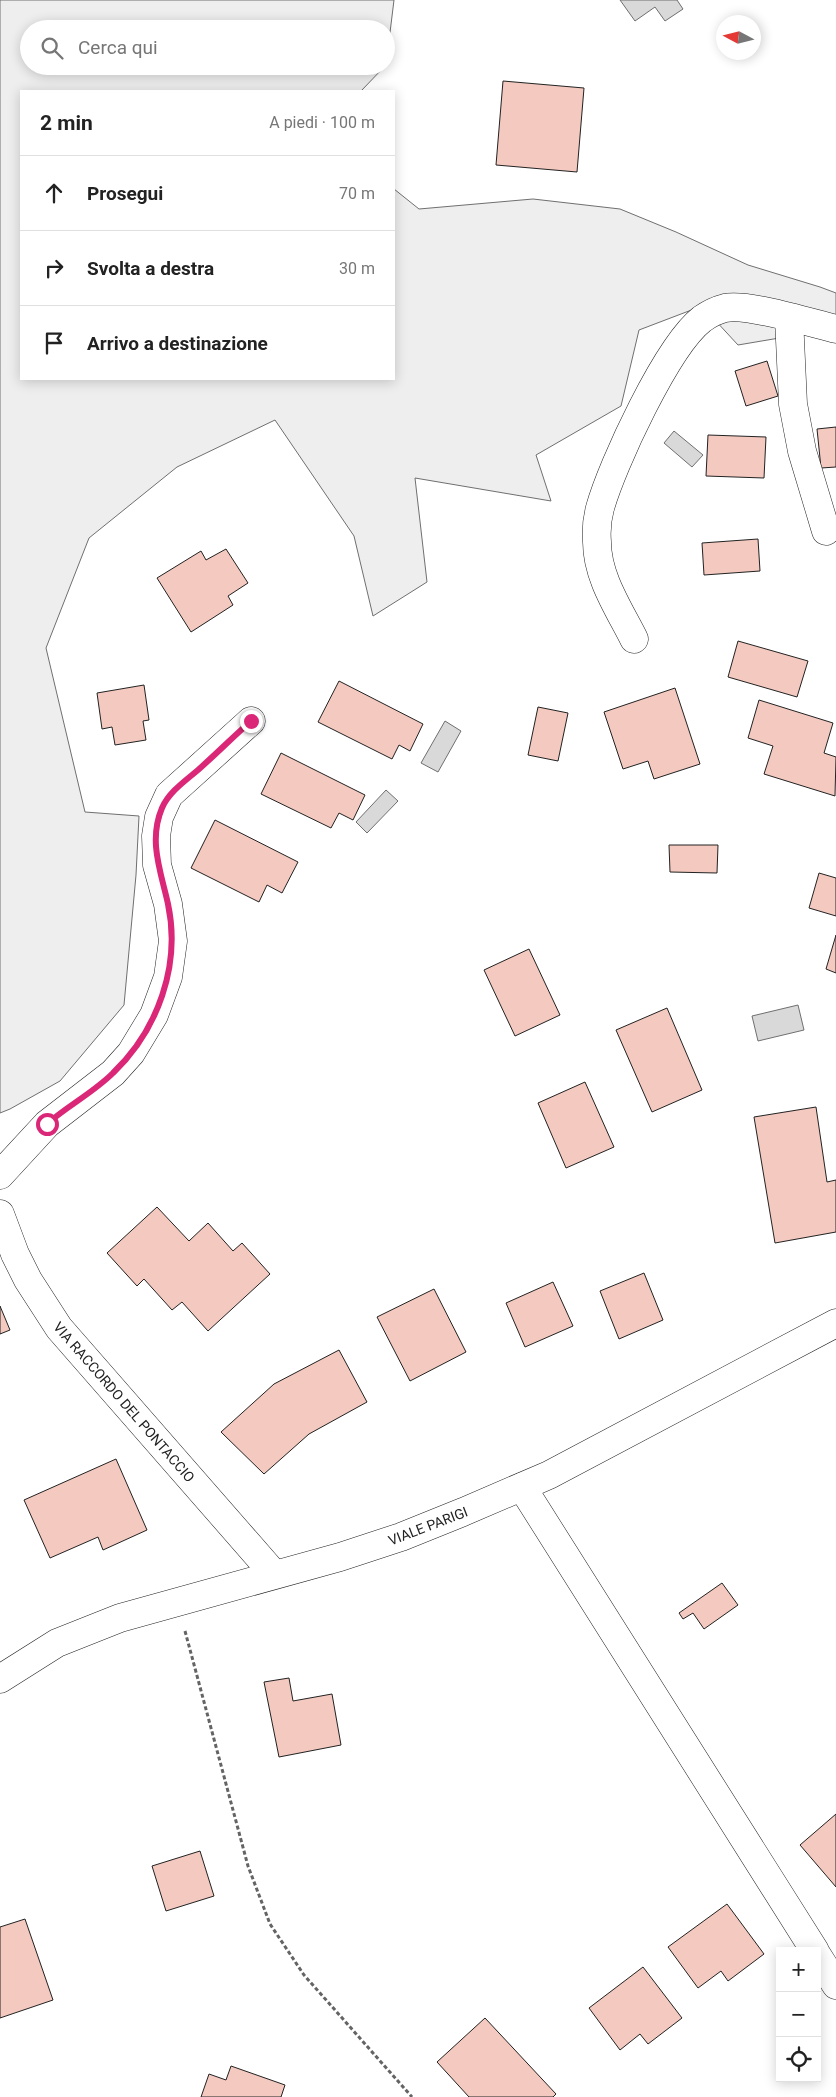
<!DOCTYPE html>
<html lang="it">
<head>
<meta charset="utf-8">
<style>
	:root { --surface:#fff; --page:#f2f2f2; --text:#222; --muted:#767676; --line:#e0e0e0 }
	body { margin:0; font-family:Roboto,sans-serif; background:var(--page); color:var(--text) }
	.controls { position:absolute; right:15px; bottom:15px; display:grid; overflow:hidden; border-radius:0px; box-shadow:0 2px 12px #0003 }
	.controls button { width:45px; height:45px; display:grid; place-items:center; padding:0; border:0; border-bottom:1px solid var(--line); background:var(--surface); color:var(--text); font:25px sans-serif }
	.compass { position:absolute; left:716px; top:15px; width:45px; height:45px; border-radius:50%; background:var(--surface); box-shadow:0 2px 12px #0003; rotate:277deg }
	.stop { position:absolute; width:15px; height:15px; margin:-11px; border:4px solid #db2777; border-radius:50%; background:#fff }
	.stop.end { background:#db2777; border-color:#fff; box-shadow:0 1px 5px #0008 }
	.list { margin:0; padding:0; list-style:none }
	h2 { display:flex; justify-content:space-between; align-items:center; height:65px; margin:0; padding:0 20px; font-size:21px }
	h2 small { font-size:16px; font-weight:400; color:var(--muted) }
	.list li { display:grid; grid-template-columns:32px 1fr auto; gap:15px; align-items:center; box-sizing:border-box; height:75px; padding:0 20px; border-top:1px solid var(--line) }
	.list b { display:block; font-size:19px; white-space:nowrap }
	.list em { font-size:16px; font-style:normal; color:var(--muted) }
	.icon { flex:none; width:28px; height:28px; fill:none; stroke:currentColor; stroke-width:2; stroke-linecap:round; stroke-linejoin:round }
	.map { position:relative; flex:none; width:836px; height:2097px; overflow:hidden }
	.search { position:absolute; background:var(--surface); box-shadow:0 2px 12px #0003; left:20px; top:20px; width:375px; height:55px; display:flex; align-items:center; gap:12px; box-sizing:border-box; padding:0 18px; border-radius:28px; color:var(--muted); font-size:19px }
	.panel { position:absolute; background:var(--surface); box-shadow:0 2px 12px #0003; left:20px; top:90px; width:375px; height:290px; border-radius:0px }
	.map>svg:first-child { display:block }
	.green { fill:#eee; stroke:#6f6f6f }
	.water { fill:#d9d9d9; stroke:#6f6f6f }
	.building { fill:#f3c9c0; stroke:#222 }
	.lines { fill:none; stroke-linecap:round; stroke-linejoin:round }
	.minor-casing { stroke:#222; stroke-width:29 }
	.tertiary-casing { stroke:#222; stroke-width:29 }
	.path { stroke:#646464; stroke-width:3; stroke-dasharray:4 2.5; stroke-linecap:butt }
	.minor { stroke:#fff; stroke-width:28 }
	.tertiary { stroke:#fff; stroke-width:28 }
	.route { stroke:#db2777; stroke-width:6 }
	.labels { text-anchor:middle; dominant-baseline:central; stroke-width:4; stroke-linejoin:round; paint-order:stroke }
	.street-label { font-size:14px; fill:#222; stroke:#fff }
</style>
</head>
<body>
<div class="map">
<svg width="836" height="2097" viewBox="0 0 836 2097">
	<rect width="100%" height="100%" fill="#fff"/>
	<path class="green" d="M0,0H394L386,65V29H29V66H385L361,91H21V379H394V189L419,209L533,199L620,209L676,232L748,265L820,287L836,293V336L809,333L738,345L702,306L639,330L621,406L536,455L551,501L415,478L427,582L373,616L354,536L275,420L177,467L89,538L46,648L85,812L139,816L136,875L124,1005L60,1081L10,1109L0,1113Z"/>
	<path class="water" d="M620,0H677L683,9L665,21L655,7L635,21Z
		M674,431L703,455L692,467L664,443Z
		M445,721L461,731L438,772L421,763Z
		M386,790L398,801L367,833L356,822Z
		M798,1005L804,1030L758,1041L752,1016Z"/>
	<path class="building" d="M503,81L584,88L577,172L496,165Z
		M767,361L778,396L746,406L735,371Z
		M836,427V467L821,468L817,429Z
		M708,435L766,437L764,478L706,476Z
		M758,539L760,571L704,575L702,543Z
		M226,549L248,583L228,596L233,605L191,632L157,578L201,551L206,560Z
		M738,641L808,661L797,697L728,677Z
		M339,681L423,724L410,751L399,745L392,759L318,722Z
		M144,685L149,720L143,721L146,740L115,745L112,727L102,729L97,693Z
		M675,688L700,764L654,779L648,761L623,769L604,712Z
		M759,700L833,723L824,753L836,757L835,796L764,774L773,746L748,738Z
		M538,707L568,713L558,761L528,755Z
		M281,753L365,795L353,820L339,813L331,828L261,794Z
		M215,820L298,862L282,893L267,885L259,902L191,868Z
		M669,845H718L717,873L670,872Z
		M819,873L836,878V916L809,908Z
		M836,935V973L826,969Z
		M529,949L560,1015L515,1036L484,970Z
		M667,1008L702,1090L652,1112L616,1030Z
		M585,1082L614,1147L566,1168L538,1103Z
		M816,1107L827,1182L836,1180V1232L775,1243L754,1117Z
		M157,1207L189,1241L208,1223L233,1251L242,1243L270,1274L208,1331L182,1302L172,1310L144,1279L137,1286L107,1253Z
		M644,1273L663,1320L619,1339L600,1291Z
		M553,1282L573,1326L525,1347L506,1303Z
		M434,1289L466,1352L410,1381L377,1317Z
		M0,1306L10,1330L0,1334Z
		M339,1350L367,1402L309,1434L264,1474L221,1432L274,1384Z
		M116,1459L147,1530L103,1550L98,1537L50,1558L24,1500Z
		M722,1583L738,1605L704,1629L693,1613L683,1619L679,1613Z
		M289,1678L293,1701L332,1694L341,1745L279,1757L264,1682Z
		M836,1814V1887L800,1845Z
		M200,1851L214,1896L166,1911L152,1866Z
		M727,1904L764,1954L728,1981L721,1971L698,1988L668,1947Z
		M25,1919L53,2000L0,2018V1927Z
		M643,1967L682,2018L648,2044L640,2034L620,2050L589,2008Z
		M485,2018L556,2094L553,2097H469L437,2062Z
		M231,2066L285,2085L281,2097H201L209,2074L226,2080Z"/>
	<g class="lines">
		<g class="minor-casing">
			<path id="minor" d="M789,318L793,404L802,451L826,531
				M634,639C619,609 597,577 597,542C596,530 597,519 600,508C612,465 667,346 702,319C709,314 717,310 725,308C748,303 811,323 836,329
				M0,1175L47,1124L113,1073L131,1053L154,1015L168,977L173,941L168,904L157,865L156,836L159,817L169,795L251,721
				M0,1214L15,1254L28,1280L59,1328L274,1574
				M522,1487L815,1951
				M817,1955L836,1985"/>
		</g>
		<g class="tertiary-casing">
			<path id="tertiary" d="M0,1679L57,1643L120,1618L340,1557L401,1537L463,1512L549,1475L836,1323"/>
		</g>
		<path class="path" d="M185,1631L248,1866L270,1924L304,1975L412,2097"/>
		<use href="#minor" class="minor"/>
		<use href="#tertiary" class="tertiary"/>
	</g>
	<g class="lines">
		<path class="route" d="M47,1124C67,1106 93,1093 113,1073C158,1030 181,965 168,904C161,872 148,841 162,808C169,792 185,781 198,770C216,754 233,737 251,721"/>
	</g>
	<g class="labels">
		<g class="street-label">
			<text transform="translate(124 1402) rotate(49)">VIA RACCORDO DEL PONTACCIO</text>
			<text transform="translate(428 1526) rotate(-21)">VIALE PARIGI</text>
		</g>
	</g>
</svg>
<div class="controls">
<button>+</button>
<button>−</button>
<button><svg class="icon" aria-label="locate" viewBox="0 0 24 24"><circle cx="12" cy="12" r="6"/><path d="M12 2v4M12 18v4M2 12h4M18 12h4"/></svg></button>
</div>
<svg class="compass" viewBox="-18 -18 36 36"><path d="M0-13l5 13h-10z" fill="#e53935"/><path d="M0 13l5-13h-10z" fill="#767676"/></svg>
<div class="stop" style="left:47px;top:1124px"></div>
<div class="stop end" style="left:251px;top:721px"></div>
<div class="search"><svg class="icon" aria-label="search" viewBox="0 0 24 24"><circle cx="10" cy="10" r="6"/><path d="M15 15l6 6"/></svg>Cerca qui</div>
<section class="panel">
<h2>2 min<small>A piedi · 100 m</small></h2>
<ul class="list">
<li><svg class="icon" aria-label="ahead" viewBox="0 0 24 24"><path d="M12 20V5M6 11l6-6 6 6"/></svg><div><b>Prosegui</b></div><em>70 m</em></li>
<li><svg class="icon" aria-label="right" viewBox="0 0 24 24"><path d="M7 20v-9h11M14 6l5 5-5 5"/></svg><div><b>Svolta a destra</b></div><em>30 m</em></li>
<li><svg class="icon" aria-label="arrive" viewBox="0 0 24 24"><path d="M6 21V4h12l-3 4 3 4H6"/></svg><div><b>Arrivo a destinazione</b></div></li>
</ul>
</section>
</div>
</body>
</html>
